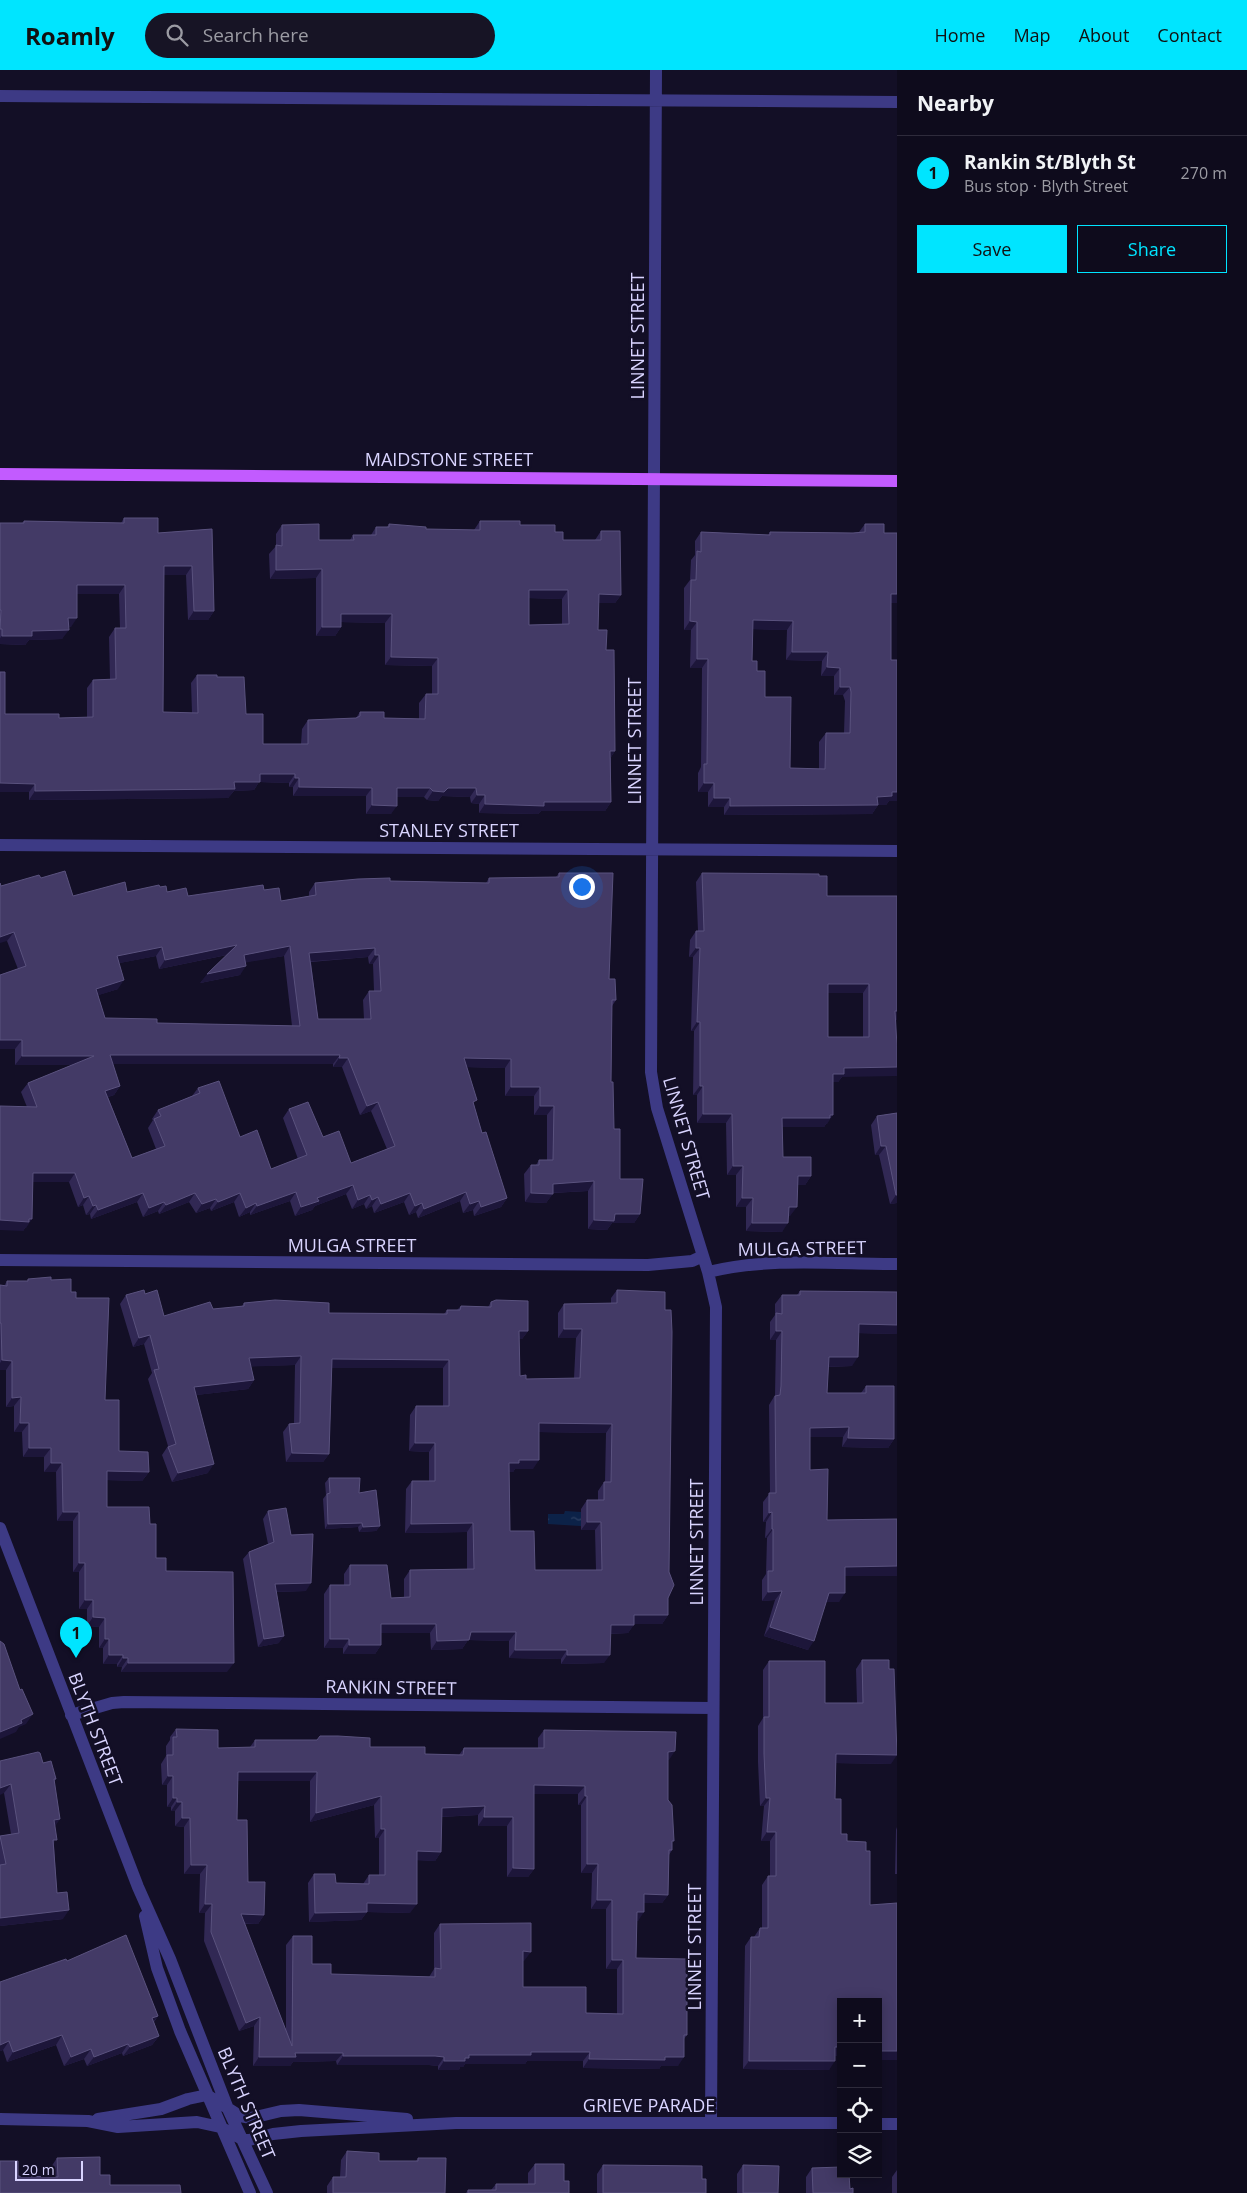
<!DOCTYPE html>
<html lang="en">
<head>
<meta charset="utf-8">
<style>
	:root { --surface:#0e0b1c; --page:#171425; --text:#f1f3f6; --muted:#9b9ba3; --line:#2e2b3b; --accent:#00e5ff }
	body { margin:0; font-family:"Open Sans",sans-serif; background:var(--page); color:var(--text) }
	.controls { position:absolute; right:15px; bottom:15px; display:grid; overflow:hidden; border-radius:0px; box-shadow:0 2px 12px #0003 }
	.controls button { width:45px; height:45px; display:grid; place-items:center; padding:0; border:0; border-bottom:1px solid var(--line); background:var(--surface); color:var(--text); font:25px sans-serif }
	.scale { position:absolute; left:15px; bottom:12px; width:68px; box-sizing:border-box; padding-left:5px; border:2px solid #d9d4ff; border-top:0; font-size:14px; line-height:18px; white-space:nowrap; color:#d9d4ff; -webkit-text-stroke:4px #130f26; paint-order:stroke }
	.you { position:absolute; left:581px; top:816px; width:18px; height:18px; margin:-12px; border:4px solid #fff; border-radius:50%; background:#1a73e8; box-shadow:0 0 0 8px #1a73e833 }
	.badge { display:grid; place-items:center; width:32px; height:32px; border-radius:50%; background:var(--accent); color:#111; font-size:16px; font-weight:700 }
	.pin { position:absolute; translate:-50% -41px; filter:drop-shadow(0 1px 2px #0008) }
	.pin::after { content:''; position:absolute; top:26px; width:18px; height:15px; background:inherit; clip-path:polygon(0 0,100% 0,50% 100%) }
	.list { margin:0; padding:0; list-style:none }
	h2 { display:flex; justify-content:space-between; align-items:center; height:65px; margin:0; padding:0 20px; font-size:21px }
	h2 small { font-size:16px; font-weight:400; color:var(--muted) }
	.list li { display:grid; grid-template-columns:32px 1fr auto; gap:15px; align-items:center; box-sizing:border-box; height:75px; padding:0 20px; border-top:1px solid var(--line) }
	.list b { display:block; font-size:19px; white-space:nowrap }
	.list p { margin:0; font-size:16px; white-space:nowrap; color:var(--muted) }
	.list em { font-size:16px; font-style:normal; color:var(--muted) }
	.actions { display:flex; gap:10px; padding:15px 20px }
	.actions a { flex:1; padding:11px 0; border:1px solid var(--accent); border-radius:0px; text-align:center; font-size:18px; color:var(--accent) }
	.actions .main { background:var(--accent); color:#111 }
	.icon { flex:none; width:28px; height:28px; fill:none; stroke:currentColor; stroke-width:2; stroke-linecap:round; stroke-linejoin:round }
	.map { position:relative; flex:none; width:897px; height:2123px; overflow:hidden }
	header { display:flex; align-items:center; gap:30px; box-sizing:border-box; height:70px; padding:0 25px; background:var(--accent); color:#111 }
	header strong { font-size:24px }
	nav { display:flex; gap:28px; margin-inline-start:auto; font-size:18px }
	.search { width:350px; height:45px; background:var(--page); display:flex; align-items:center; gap:12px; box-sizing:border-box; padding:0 18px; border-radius:28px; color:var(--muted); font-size:19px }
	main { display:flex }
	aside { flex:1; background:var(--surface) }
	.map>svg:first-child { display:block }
	.water { fill:url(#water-ripples) }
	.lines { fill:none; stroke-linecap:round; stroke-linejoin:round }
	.minor { stroke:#3d3a85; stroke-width:12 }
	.major { stroke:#c25bff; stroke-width:12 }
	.wall { fill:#312854; fill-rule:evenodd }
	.shaded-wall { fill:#1d163a }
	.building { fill:#433a66; stroke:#5a527e; fill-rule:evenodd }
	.labels { text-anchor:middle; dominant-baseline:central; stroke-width:5; stroke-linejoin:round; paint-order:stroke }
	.street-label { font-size:18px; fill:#d9d4ff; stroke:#130f26 }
</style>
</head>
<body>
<header>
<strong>Roamly</strong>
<div class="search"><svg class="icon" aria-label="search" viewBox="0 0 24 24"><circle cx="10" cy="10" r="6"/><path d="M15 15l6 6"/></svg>Search here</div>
<nav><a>Home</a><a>Map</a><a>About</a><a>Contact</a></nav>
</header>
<main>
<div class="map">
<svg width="897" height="2123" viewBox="0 0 897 2123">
	<defs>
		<pattern id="water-ripples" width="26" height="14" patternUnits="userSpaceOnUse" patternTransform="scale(1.25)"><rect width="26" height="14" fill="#0c2248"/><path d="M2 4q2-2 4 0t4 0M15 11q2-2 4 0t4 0" fill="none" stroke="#2f4163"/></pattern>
	</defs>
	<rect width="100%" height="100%" fill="#130f26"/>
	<path class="water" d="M565,1441L581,1442V1456L548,1454V1444H564Z"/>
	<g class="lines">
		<path class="minor" d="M656,0L651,1002L657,1038L708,1202L716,1237L711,2053
			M0,26L897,32
			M0,775L897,781
			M0,1190L648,1195L692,1191L703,1186
			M708,1202C769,1187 835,1194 897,1194
			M0,1458L138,1817L170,1889L228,2039L267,2123
			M71,1645L112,1633L124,1632L712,1638
			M145,1846L157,1898L180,1961L250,2123
			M0,2049L88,2051L118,2057L197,2052L220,2057L244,2070H249L273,2064L301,2061L456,2053H841
			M98,2049L161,2039L188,2029L207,2025L240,2046L251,2048L281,2041L299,2040L407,2049
			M878,2054H897"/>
		<path class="major" d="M0,404L897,411"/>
	</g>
	<path class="wall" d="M124,448L158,463L212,459L214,541L208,550H188L186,505H164L163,642L192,643L191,613L197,605L217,607L246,644L263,674H301L302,659L308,650L356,648L360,642L384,648L419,649V633L426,624H432V596L385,595V553L341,552V557L335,566H316V508L270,509L269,484L276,476V464L282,455L319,470H350L353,465H371L376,457H387L389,454L426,459L474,460L480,451L520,455L555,462L563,470H595L601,461L621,525L615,533H598V560L606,580L615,681L611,687V732L605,741H541L538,744L479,743V734L471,733L470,727L442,726L438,731L427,730L424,727H397L391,744H366V726H293V717H289V713L259,712L254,720L234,721L228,728L29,730V722L5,644L59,648L87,647V618L93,610L110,609L109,567L115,558H120L119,524H77L71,557H68L62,569L29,570L25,575L0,574V453H22L24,451L121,453ZM529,528L562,529V554L529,555Z
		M865,454L884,463L891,533L889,731L886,735H878L872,744L724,745V737H708V722H698V703L701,697L702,598H690L691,560H684V518L690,510L691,490L695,485V471L701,462L768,465L770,462L853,463L859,462ZM752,559L787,560L786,590L822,591L821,606H834V625H843L845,631L844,663H826L819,672V699L790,698L765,627L757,601L752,591Z
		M559,803L609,909L616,930L612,936L611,1012L614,1059L620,1109L640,1144L634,1153H612L607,1160L588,1159V1121L553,1123L546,1133L525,1132L524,1104L531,1095H536L539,1090H547V1045H534V1026H505V998L467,997L474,1035L482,1063L507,1128L501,1137L474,1146L473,1140L463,1143L460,1131L418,1148L416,1142L409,1145L404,1132L374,1143L372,1136L366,1139L364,1134L352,1139L346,1124L315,1136L312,1140L295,1146L290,1131L250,1145V1142L239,1147L234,1132L211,1141L210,1138L196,1143L189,1132L159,1144L158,1141L143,1147L137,1132L91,1149L90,1144L86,1145L83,1135L78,1137L69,1112H33L26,1158H25L23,1161L27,1037L21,1022L28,1013L72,995H15V979H0V905L18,899L7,871L1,816L41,808L73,826L127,822L160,817L167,822L188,826L264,820L281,831L309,826V822L315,813L390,811L486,813L489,808L556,807ZM227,885L200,913L240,905L245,892L284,886L292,956L157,953L105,948L98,925L118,919L119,893L156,886L159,899ZM368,887L369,894H373L374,921H369L363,930L364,949H318L311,892ZM113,994H333V997H342L360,1045L371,1041L387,1079L351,1093L323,1067L289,1039L283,1048L298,1089L271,1099L240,1067L198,1018L192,1026L158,1040L152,1049L153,1050L148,1058L156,1079L132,1088L108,1027L114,1025L120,1016Z
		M702,803L819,806L827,826H897V950H895L842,1007L838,1012H833L827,1054H826L824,1057H782L783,1087L811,1106L805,1115H797L790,1146H789L782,1162L746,1161V1137H736V1105H727L726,1053H697V1025H693L694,961H691L693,887H689L690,870L696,861H698L696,812ZM828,923H863V967H828Z
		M897,1043V1133L890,1134L879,1085H875L871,1055L877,1046Z
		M28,1209L51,1210L71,1222L76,1228L119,1381L149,1402L142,1411L107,1410V1437L150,1454L156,1488L166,1501L227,1602H121L122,1597H117V1594H103V1578H99V1557L87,1556V1539H79V1502H73V1451H57L56,1402H44V1387H23L22,1362H14V1336L6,1337V1300H0V1215L4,1216L7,1211H27Z
		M617,1220L668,1528V1545L662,1554H634L628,1563L610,1564L604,1593L561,1594V1589L509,1588V1571L468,1570L462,1579L431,1580L430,1563H381V1575L375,1584H343V1578H324V1524L330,1515H344V1504L350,1495L391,1528L404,1527V1509L410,1500L467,1499V1462L405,1463L406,1419L412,1411H429V1382L409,1381L410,1345L416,1336H443V1298H332L329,1384L323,1392H286L283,1362L289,1354L294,1353L295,1295L251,1296L254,1310L248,1319L196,1325L208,1403L172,1412L162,1385L168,1376L148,1309L152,1303L144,1274L133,1277L120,1234L126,1225L145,1224L164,1246L242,1236L244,1233L329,1243L444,1244L447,1240H457L461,1236L488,1237L491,1232L528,1261L522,1269H519L520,1306L526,1309L574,1308L576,1268H558V1243L564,1234L611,1233V1228ZM539,1362L606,1363L605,1412H604L598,1421V1430H587L581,1439V1460H595L596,1500H535L510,1461L509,1402H513L515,1399H533Z
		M800,1221L897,1222V1264L858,1263L852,1296L828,1297L827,1323H861L866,1316L894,1369L888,1378L842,1377L843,1367H810V1400L827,1450L897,1449V1506H845L839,1532H826L808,1580L764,1566L775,1530L762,1531V1510L766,1504L767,1468H765L766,1452H763V1432L770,1423L769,1335L775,1325L776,1270H770V1252L775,1245V1234L782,1225H797Z
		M329,1408L359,1423L380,1456L376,1461L359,1462L358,1457L325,1459L323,1429L326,1425L325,1413Z
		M268,1441L291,1465L306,1521L276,1522L279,1573L258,1577L243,1489L249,1482L268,1474L263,1449Z
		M862,1590L891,1694L836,1693L835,1729L841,1764L847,1771L866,1781L870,1835L897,1990H878V1932H841V1986H835L829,2000L743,1999L745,1876L751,1867H754L760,1858H762V1815L768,1806H770V1771H761L764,1736H760L758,1692V1656L763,1648V1600L769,1591L825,1633H857L856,1599Z
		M176,1659L218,1678L250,1677L255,1670L370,1677L425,1684L459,1685L464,1678H538V1668L544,1660L669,1690H668V1730L672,1780L669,1785L668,1825L662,1833H644L638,1851H637L636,1888L687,1965L684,1969L678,1996H661L659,1999L583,1998V1991H527L525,1994H465L463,1997H460L459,2000H438V1996L429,1995H337L336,1991L293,1992L290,1996H253L254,1956L239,1961L204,1871L205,1843H199L200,1804H184V1757L175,1756V1741H171V1737H167V1715H162L161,1694L166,1686V1676L170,1670V1667ZM237,1711H310V1752L374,1735L375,1768H379V1805H369L363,1814L336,1813L314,1804L308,1813L309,1852L361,1850L367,1842L410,1843L417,1790L435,1791L441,1782V1747L478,1745V1756H507V1807H528L534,1799V1724H578V1735H581V1803H592L591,1839H606V1899H617V1944L586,1943L523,1917V1890L524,1891L440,1854L434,1863V1899L429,1907L331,1904L312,1894L293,1866L286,1875V1960L244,1854H258L264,1845L248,1812L237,1750Z
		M0,1691L43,1693L56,1709L54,1711L55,1756L54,1775L57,1823L63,1849L0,1856V1767L11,1764L4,1723Z
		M897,1757V1804H895L896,1760Z
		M67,1891L158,1946L154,1952L159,1966L152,1975L123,1986L122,1983L87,1996L84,1989L64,1996L56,1975L7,1992L3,1980L0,1981Z
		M347,2081L379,2091H416L418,2088L445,2123H327V2116L333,2107H340L341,2090Z
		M57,2088L100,2105L110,2115L18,2106H51V2097Z
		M535,2094L564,2111L569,2123H466L468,2120H491L496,2114H528V2103Z
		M603,2095L702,2109L706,2123H597V2104Z
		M743,2095L778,2123H737V2104Z
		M812,2098L850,2119L853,2123H806V2107Z
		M897,2100V2123H892V2107Z"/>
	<path class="shaded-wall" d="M164,496H192L186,505H158Z
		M322,499L316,508L270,509L276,500Z
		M77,515H125L119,524H70Z
		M529,520H568L562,529L522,528Z
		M599,524L621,525L615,533H593Z
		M891,524H897V533H885Z
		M194,541H214L208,550H188Z
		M341,544H392L385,553L335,552Z
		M68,548H77L71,557H62Z
		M753,550L793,551L787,560L746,559Z
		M690,551L697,552L691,560H684Z
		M322,557H341L335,566H316Z
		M69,560L62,569L29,570L25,575L0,574V568L2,566L32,561Z
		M792,582H828L822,591L786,590Z
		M391,587L438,588L432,596L385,595Z
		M697,589H708L702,598H690Z
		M827,597L840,598L834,606H821Z
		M840,617H850L843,625H834Z
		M610,681H615L609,690Z
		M260,704H295L289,713L259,712L254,720L234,721L228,728L29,730L35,721L234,712Z
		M295,708H299L293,717H289Z
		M0,713L35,714L29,722H0Z
		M704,713H714L708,722H698Z
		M299,717L372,718L366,726H293Z
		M397,718H430L424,727H391Z
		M448,718H476L470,727L442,726L438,731L427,730L433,721Z
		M892,722H897V731H889L886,735H871L877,727Z
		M477,725H485L479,734L471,733Z
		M714,728H730L724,737H708Z
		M544,732H611L605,741H541L538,744L479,743L485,734Z
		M372,735L397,736L391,744H366Z
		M878,735L872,744L724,745L730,736Z
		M14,862L7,871L0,873V867Z
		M237,875L231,884L159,899L165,890Z
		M290,876L284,886L238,894L244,885Z
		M162,877L156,886L110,895L117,886Z
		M375,878L368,887L303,892L309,883Z
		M696,878H700L693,887H689Z
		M375,885H379L373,894H369Z
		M246,896L240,905L200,913L207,904Z
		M124,910L118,919L90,928L96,919Z
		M828,914H869L863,923H822Z
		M895,941H897V950H889Z
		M697,952H700L694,961H691Z
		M0,970H22L15,979H0Z
		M110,985H340L333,994H103Z
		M22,986H94L88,995H15Z
		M339,988H348L342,997H333Z
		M464,988L511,989L505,998L458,997Z
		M897,997V1006L842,1007L838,1012H827L833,1004L844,998Z
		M120,1016L114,1025L99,1030L105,1021Z
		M700,1016H703L697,1025H693Z
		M511,1017H540L534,1026H505Z
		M378,1032L371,1041L360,1045L367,1036Z
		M540,1036H554L547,1045H534Z
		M703,1044H732L726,1053H697Z
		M830,1045H833L827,1054H826L824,1057H776L782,1048Z
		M881,1076H886L879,1085H875Z
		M733,1096H743L736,1105H727Z
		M33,1103H75L69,1112H27Z
		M798,1106H811L805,1115H791Z
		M594,1111L588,1121L547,1123L553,1114Z
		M353,1115L346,1124L315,1136L312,1140L295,1146L301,1137L317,1128Z
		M296,1122L290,1131L250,1145L257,1136Z
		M466,1122L460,1131L418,1148L424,1139Z
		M143,1123L137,1132L91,1149L98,1140Z
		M195,1123L189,1132L159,1144L166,1135Z
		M240,1123L234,1132L211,1141L218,1132Z
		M410,1123L404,1132L374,1143L381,1134Z
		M531,1123L553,1124L546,1133L525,1132Z
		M370,1125L364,1134L352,1139L358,1130Z
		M896,1125H897V1133L890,1134Z
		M89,1126L83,1135L78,1137L84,1128Z
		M378,1127L372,1136L366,1139L372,1130Z
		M507,1128L501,1137L474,1146L481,1137Z
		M742,1128H753L746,1137H736Z
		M216,1129L210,1138L196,1143L202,1134Z
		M479,1131L473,1140L463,1143L470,1134Z
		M164,1132L158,1141L143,1147L149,1138Z
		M256,1133L250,1142L239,1147L246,1138Z
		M422,1133L416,1142L409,1145L415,1136Z
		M96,1135L90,1144L86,1145L93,1136Z
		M789,1137H797L790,1146H782Z
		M615,1144H640L634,1153H612L607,1160L588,1159L594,1150Z
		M32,1149L26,1158H25L23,1161L0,1160V1150Z
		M752,1153H788L782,1162L746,1161Z
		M859,1254L897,1255V1264L852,1263Z
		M564,1259H582L576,1268H558Z
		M519,1261H528L522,1269H513Z
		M776,1261H782L776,1270H770Z
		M150,1265L144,1274L133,1277L139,1268Z
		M301,1286L295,1295L243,1297L249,1288Z
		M829,1287H858L852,1296L822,1297Z
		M332,1289L449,1290L443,1298H326Z
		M2,1290L12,1291L6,1300H0V1293Z
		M254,1310L248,1319L188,1326L194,1317Z
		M21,1327L14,1336L6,1337L12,1328Z
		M20,1353H29L22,1362H14Z
		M539,1353L612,1354L606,1363L533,1362Z
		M849,1357L843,1367H803L810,1358Z
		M848,1368L894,1369L888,1378L842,1377Z
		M415,1373H435L429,1382L409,1381Z
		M29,1378H51L44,1387H23Z
		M292,1383L329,1384L323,1392H286Z
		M519,1390H539L533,1399H515L513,1402H503L509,1393Z
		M51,1393H62L56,1402H44Z
		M214,1394L208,1403L172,1412L178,1403Z
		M107,1401L149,1402L142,1411L101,1410Z
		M63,1442H79L73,1451H57Z
		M772,1442L766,1452H763L769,1443Z
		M587,1452H601L595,1460H581Z
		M362,1453L358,1457L325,1459L328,1454Z
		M473,1453L467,1462L405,1463L411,1454Z
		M380,1456L376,1461L359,1462L363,1457Z
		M772,1459H773L767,1468H765Z
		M79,1493H85L79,1502H73Z
		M897,1496V1506H839L845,1497Z
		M311,1513L306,1521L270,1522L275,1514Z
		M782,1521L775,1530L762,1531L768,1522Z
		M829,1523H845L839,1532H822Z
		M85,1530H93L87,1539H79Z
		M634,1545H668L662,1554H628Z
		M93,1547L105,1548L99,1557L87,1556Z
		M381,1554H436L430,1563H375Z
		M611,1555H634L628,1563L605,1564Z
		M770,1557L814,1571L808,1580L764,1566Z
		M471,1562H516L509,1571L468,1570L462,1579L431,1580L437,1571Z
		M284,1566L279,1573L258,1577L264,1569Z
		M105,1569H109L103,1578H99Z
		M330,1569H349L343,1578H324Z
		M349,1575H381L375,1584H343Z
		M515,1580H567L561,1589L509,1588Z
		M109,1585H123L117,1594H103Z
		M567,1585H610L604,1593L561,1594Z
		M123,1588H128L122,1597H117Z
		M128,1593H234L227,1602H121Z
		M33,1644L26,1654L19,1657L16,1662L0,1669V1662L21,1650Z
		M675,1681L669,1690L662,1691L668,1682Z
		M836,1684L897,1685L891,1694L830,1693Z
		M238,1702H317L310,1711H231Z
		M168,1706H173L167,1715H162Z
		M11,1714L4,1723L0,1725V1718Z
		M534,1715L585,1716L578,1724H527Z
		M381,1726L374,1735L310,1752L316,1743Z
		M585,1726H587L581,1735H578Z
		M173,1728H177L171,1737H167Z
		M766,1728H770L764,1736H760Z
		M177,1732H182L175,1741H171Z
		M485,1736L478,1745L435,1747L442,1738Z
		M484,1747H513L507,1756H478Z
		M182,1748H190L184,1757L175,1756Z
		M60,1749L54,1758V1750Z
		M381,1759H385L379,1768H375Z
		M767,1762H776L770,1771H761Z
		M417,1781L441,1782L435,1791L411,1790Z
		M587,1794H598L592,1803H581Z
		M191,1795H207L200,1804H184Z
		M513,1798L534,1799L528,1807H507Z
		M644,1824L668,1825L662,1833H638Z
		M597,1830H612L606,1839H591Z
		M367,1833L417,1834L410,1843L367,1842L361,1850L309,1852L315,1843Z
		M205,1834H212L205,1843H199Z
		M69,1840L63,1849L0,1856V1848Z
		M637,1842H644L638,1851H630Z
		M241,1844L264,1845L258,1854L235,1853Z
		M523,1881L531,1882L524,1891L517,1890Z
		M612,1890H623L617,1899H606Z
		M158,1946L151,1955L152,1948Z
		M260,1947L254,1956L239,1961L246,1953Z
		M62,1965L56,1975L7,1992L13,1982Z
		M159,1966L152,1975L123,1986L130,1977Z
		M9,1971L3,1980L0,1981V1975Z
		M128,1974L122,1983L87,1996L94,1987Z
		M835,1977H841V1986H829Z
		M91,1979L84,1989L64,1996L71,1987Z
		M878,1981H897V1990H878Z
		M531,1982H590L583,1991H527L525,1994H465L463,1997H460L459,2000H438L444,1991L465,1988L469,1985Z
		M295,1983H343L336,1991L293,1992L290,1996H253L259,1987Z
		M343,1986H435L444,1987L438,1996L429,1995H337Z
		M665,1987H684L678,1996H661L659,1999L583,1998L589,1989Z
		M749,1991H835L829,2000L743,1999Z"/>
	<path class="building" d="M124,448H158V463L212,459L214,541H194L192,496H164L163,642L198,643L197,605H217V607H244L246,644H263V674H308V650L356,648L360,646V642H384V648L425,649L426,624H438V588L391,587L392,544H341V557H322V499L276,500V475L282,476V455L319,454V470H354L353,465H376V457H389V454L426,457V459L480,460V451H520V455H555V462H563V470H601V461H620L621,525L599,524L598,560H607L606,580H614L615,681H610L611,732H544V736L485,734V725H477L476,718H448L444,722L433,721L430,718H397V736L372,735V718L299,717V708H295V704H260V712H234L235,719L35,721V714L0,713V602H5V644H59V648L93,647V610L116,609L115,558H126L125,515H77V548H68L69,560L32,561V566H2V559H0L1,540H0V453H24V451L124,453ZM529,520H568L569,554L529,555Z
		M865,454H884V463H897V524H891V590H897V722H892V726L877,727L878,735L730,736V728H714V713H704V694H707L708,589H697V552L690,551L691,510H696L697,481L701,482V462L770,465V462L853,463L865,462ZM753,550L793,551L792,582H828L827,597L840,598V617H850L851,622L850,663H826L825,699L790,698L791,627H765V601H757V591H752Z
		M65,801L73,826L125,812L127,822L159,815L160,817L166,816L167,822L186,818L188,826L263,815L264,820L279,818L281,831L316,825L315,813L358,809L390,808V811L489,813V808L559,807V803H613L609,909H615L616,930H612L611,1012H613L614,1059H620V1109H643L640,1144H615L614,1151L594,1150V1111L553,1114V1124L531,1123V1095H539V1090H553L554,1036H540V1017H511V989L464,988L477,1030L473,1032L482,1063L486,1062L507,1128L481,1137L479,1131L470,1134L466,1122L424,1139L422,1133L415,1136L410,1123L381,1134L378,1127L372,1130L370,1125L358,1130L353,1115L317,1128L319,1131L301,1137L296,1122L257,1136L256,1133L246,1138L240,1123L218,1132L216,1129L202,1134L195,1123L166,1135L164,1132L149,1138L143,1123L98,1140L96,1135L93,1136L89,1126L84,1128L75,1103H33L32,1149H29V1152L0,1150V1036L37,1037L28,1013L94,986H22V970H0V905L26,896L14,862L0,867V813L1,816L39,805L41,808ZM237,875L207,904L246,896L244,885L290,876L300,956L157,953V949L105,948L96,919L124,910L117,886L162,877L165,890ZM375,878V885H379L381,921H369L371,949H318L309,883ZM110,985H340L339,988H348L367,1036L378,1032L395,1076L351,1093L339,1061L323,1067L308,1032L289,1039L307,1085L271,1099L257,1060L240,1067L219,1011L198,1018L200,1023L158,1040L161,1046L154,1049L165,1076L132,1088L105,1021L120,1016Z
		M702,803L819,804V806H827V826H897V941H895L897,976V997L844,998V1004H833V1045H830V1048H782L783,1087H811V1106H798L797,1137H789L788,1153H752L753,1128H742L743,1096H733L732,1044H703V1016H700V952H697L700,878H696V861H704ZM828,914H869V967H828Z
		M897,1043V1125H896L886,1076H881L877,1046Z
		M51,1207V1210L71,1209V1222H76V1228H109L105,1330H119V1381L148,1382L149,1402L107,1401V1437H149L150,1454H156V1488H166V1501L233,1502L234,1593H128V1588H123V1585H109V1569H105V1548L93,1547V1530H85V1493H79V1442H63L62,1393H51V1378H29V1353H20L21,1327L12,1328V1291L2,1290L1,1253H0V1215L7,1216V1211H28V1209Z
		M144,1220L145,1224L157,1220L164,1246L210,1232L213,1239L244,1236V1233L275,1230L329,1233V1243L447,1244V1240H460L461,1236L491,1237V1232L496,1230L528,1231V1261H519L520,1306L526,1305V1309L580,1308L582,1259H564V1234L617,1233V1220L665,1222V1240H671L672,1262L669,1502L674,1515L668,1528V1545H634V1555H611L610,1585H567V1580H515L516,1562H471L469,1570L437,1571L436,1554H381V1575H349V1569H330V1515H350V1495H387L391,1528L410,1527V1500L474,1499L473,1453L411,1454L412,1411H435V1373H415L416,1336H449V1290L332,1289L329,1384L292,1383L289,1354L300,1353L301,1286L249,1288L254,1310L194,1317L214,1394L178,1403L168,1377L176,1374L154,1300L159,1299L150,1265L139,1268L126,1225ZM539,1353L612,1354L611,1412H604V1430H587V1452H601L602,1500H535L534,1461H510L509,1393H519V1390H539Z
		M800,1221L897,1222V1255L859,1254L858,1287H829L827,1323H866V1316H894V1369L848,1368L849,1357L810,1358V1400L828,1399L827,1450L897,1449V1496L845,1497V1523H829L814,1571L770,1557L782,1521L768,1522V1501H773V1459H772V1442L769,1443V1423H776L775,1326L780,1325L781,1316L782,1261H776V1243L782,1244V1225H800Z
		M329,1408H360L359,1423L376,1420L380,1456L363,1457L362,1453L328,1454L327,1424L330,1423Z
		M286,1438L291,1465L313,1464L311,1513L275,1514L284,1566L264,1569L249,1482L274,1472L268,1441Z
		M0,1571L4,1574L20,1620L22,1619L33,1644L21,1650L22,1653L0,1662Z
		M862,1590H889V1599H894L897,1685L836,1684L835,1729H841V1764H847V1771L866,1772V1781H870V1835L897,1833V1981H878V1932H841V1977H835V1991H749L751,1867H759L760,1858H768V1806H776V1762H767L770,1728H766L764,1684V1647H769V1591H825V1633H863Z
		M176,1659L218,1660V1678L255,1677V1670H317L320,1666H338L370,1668V1677H425V1684L463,1685L464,1678H544V1660L676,1662L675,1681L668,1682V1730L672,1735L674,1771H672V1780H669L668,1825L644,1824V1842H637L636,1888L687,1889V1965H684V1987H665V1990L589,1989L590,1982H531V1985H469V1988H465V1991H444V1987L435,1986H343V1983H295L296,1987H259L260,1947L246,1953L211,1862L212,1834H205L207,1795H191L190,1748H182V1732H177V1728H173V1706H168L167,1685H173V1667H177ZM238,1702H317L316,1743L381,1726V1759H385V1805H369V1814L336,1813L335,1804H314L315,1843L367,1842V1833L417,1834V1781L441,1782L442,1738L485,1736L484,1747H513V1798L534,1799V1715L585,1716V1726H587V1794H598L597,1830H612V1890H623V1944L586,1943V1917H523V1881L531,1882V1853L440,1854L441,1899L435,1898V1907L331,1904V1894H312V1866H293L292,1976L241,1844L264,1845L265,1812H248L247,1750H237Z
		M38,1682L40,1683L43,1693L51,1691L56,1709H54L60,1749L54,1750L57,1770H53L57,1823L67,1822L69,1840L0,1848V1795L6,1794L0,1766L19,1763L11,1714L0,1718V1691Z
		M126,1865L158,1946L152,1948L159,1966L130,1977L128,1974L94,1987L91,1979L71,1987L62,1965L13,1982L9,1971L0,1975V1912L66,1889L67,1891Z
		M347,2081L379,2083V2091H418V2088H446L445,2123H333V2107H346Z
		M100,2087V2105H110V2115H180L181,2123H0V2091H18V2106L58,2107L57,2088Z
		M535,2094H564V2111H569V2123H468V2120H496V2114H535Z
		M603,2095L702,2096V2109H706V2123H603Z
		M743,2095L779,2096L778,2123H743Z
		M841,2097V2104H849L850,2119L853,2118V2123H813L812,2098Z"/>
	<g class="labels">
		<g class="street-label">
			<text transform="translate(637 266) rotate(-90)">LINNET STREET</text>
			<text x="449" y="389">MAIDSTONE STREET</text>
			<text transform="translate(634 671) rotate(-90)">LINNET STREET</text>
			<text x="449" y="760">STANLEY STREET</text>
			<text transform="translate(687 1068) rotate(74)">LINNET STREET</text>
			<text x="352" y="1175">MULGA STREET</text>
			<text transform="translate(802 1178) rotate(-1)">MULGA STREET</text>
			<text transform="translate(696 1472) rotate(-90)">LINNET STREET</text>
			<text transform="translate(391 1617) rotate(1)">RANKIN STREET</text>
			<text transform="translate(96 1659) rotate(69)">BLYTH STREET</text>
			<text transform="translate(694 1877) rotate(-90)">LINNET STREET</text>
			<text transform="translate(247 2033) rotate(67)">BLYTH STREET</text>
			<text x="649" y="2035">GRIEVE PARADE</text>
		</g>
	</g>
</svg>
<div class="controls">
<button>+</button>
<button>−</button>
<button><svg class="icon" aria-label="locate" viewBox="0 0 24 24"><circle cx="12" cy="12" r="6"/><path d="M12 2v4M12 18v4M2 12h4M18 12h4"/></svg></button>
<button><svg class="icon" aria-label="layers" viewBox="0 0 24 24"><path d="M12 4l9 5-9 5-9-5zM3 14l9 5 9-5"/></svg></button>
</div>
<div class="scale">20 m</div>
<div class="you"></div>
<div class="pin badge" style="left:76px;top:1588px">1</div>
</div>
<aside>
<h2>Nearby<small></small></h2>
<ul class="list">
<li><span class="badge">1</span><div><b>Rankin St/Blyth St</b><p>Bus stop · Blyth Street</p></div><em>270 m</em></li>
</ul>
<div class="actions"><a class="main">Save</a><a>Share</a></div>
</aside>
</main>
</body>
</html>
